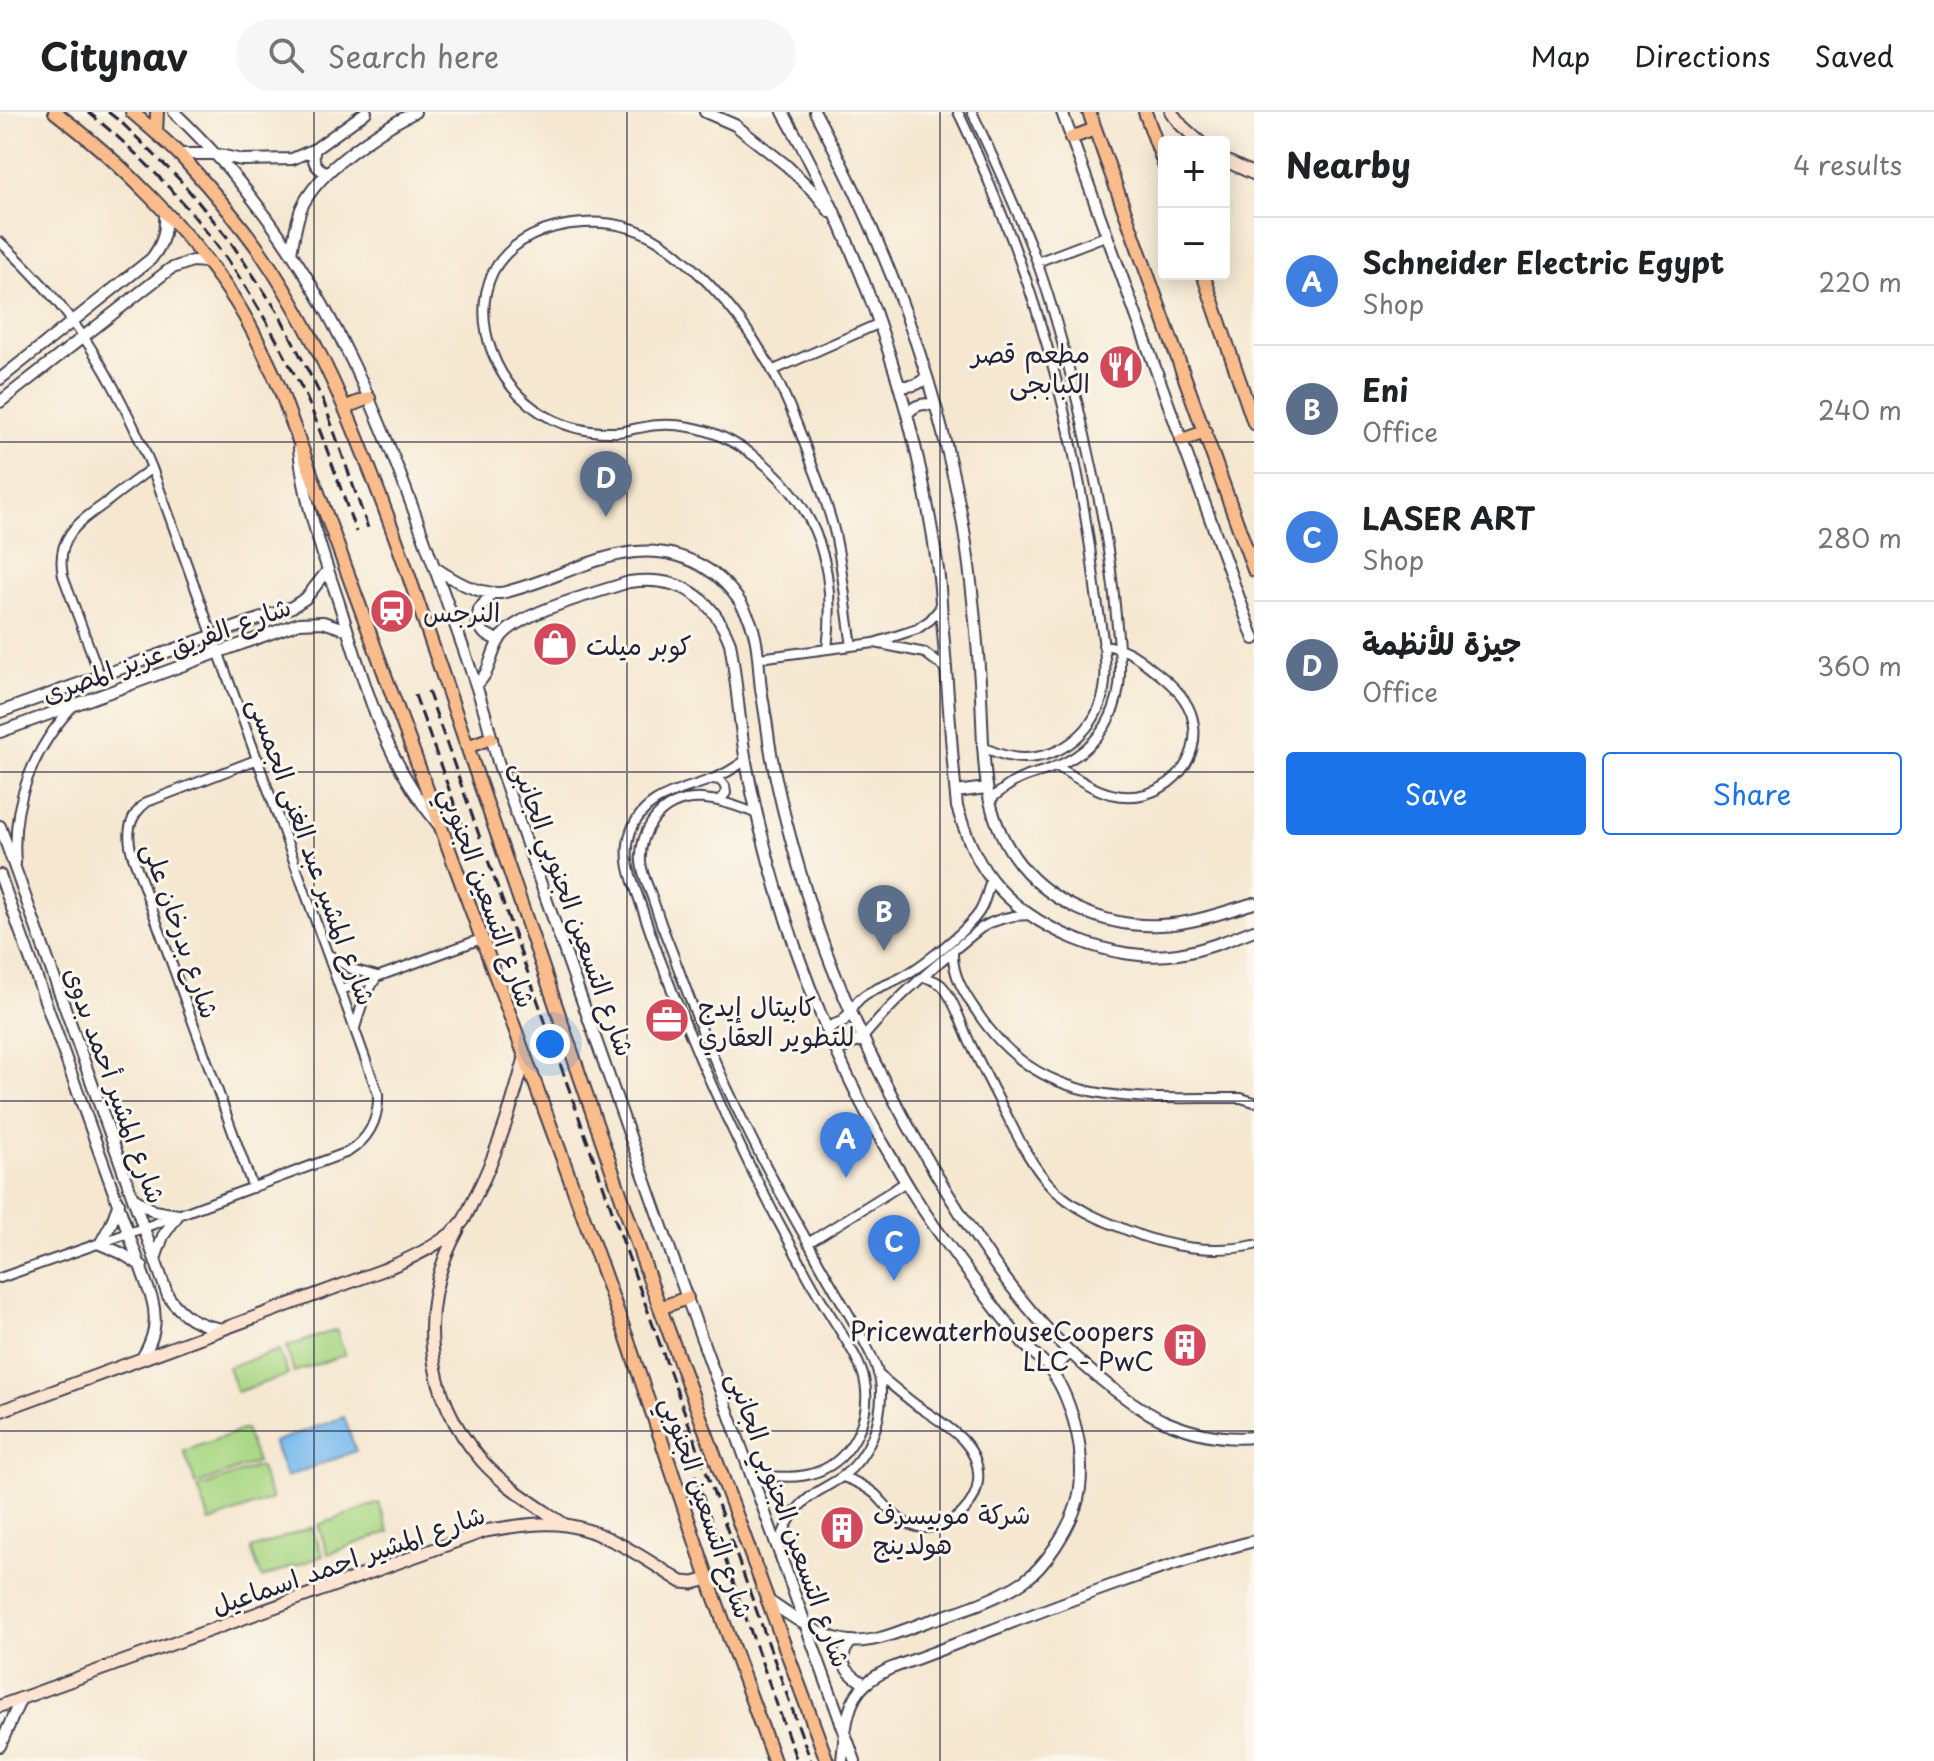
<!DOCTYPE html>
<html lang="en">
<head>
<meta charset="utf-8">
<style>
	:root { --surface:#fff; --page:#f6f6f6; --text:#202124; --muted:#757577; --line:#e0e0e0; --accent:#1a73e8 }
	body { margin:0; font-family:"Playpen Sans","Playpen Sans Arabic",sans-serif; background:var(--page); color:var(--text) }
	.controls { position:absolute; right:24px; top:24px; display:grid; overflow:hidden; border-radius:8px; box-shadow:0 4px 20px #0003 }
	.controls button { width:72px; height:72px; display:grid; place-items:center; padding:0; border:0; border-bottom:2px solid var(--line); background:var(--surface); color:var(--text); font:40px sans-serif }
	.you { position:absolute; left:550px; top:932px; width:28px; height:28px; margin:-20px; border:6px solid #fff; border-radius:50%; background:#1a73e8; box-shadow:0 0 0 12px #1a73e833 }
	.badge { display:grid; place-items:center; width:52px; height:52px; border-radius:50%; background:var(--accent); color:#fff; font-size:26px; font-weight:700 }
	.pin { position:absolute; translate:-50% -66px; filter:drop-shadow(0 2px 4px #0008) }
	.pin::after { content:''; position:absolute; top:42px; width:28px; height:24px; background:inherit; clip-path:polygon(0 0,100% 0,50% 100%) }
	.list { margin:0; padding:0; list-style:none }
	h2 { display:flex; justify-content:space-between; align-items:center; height:104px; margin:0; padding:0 32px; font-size:34px }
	h2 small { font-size:26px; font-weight:400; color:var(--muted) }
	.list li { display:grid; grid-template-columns:52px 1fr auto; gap:24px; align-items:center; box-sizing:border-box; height:128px; padding:0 32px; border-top:2px solid var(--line) }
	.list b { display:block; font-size:30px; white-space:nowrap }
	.list p { margin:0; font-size:26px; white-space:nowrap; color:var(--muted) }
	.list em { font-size:26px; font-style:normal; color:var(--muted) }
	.actions { display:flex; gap:16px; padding:24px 32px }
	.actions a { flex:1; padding:18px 0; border:2px solid var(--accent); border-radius:8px; text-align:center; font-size:28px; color:var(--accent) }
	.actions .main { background:var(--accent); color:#fff }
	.icon { flex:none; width:44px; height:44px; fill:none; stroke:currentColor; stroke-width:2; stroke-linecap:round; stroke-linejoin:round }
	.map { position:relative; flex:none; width:1254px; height:1649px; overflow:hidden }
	header { display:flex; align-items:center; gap:48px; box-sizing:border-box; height:112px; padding:0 40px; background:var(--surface); border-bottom:2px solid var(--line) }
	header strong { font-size:38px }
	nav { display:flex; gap:44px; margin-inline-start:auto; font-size:28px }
	.search { width:560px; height:72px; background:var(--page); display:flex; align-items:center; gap:20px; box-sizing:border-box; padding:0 28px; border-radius:44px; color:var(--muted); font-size:30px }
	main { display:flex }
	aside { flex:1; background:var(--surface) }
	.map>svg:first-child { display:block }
	.green { fill:#aad885; stroke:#667d60; stroke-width:2 }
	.water { fill:#78baed; stroke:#4d6e94; stroke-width:2 }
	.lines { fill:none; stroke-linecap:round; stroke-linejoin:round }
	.minor-casing { stroke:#424051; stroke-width:12 }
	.tertiary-casing { stroke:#424051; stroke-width:14 }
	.secondary-casing { stroke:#424051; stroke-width:15 }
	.primary-casing { stroke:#424051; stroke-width:16 }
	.minor { stroke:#fff; stroke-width:8 }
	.tertiary { stroke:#fff; stroke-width:10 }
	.secondary { stroke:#fde4d1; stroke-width:11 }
	.primary { stroke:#fabc8b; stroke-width:12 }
	.rail { stroke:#22223b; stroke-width:3; stroke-dasharray:12 6; stroke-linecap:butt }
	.grid { fill:none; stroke:#22223b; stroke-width:2; stroke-opacity:0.55 }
	.labels { text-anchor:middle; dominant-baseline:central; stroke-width:6; stroke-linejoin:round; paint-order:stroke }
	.poi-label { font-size:26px; fill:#22223b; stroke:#fbf7ec; text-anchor:start }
	.street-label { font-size:26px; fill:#22223b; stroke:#fbf7ec }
</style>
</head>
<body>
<header>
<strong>Citynav</strong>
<div class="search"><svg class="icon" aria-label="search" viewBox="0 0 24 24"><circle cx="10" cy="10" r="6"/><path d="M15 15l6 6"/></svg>Search here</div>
<nav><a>Map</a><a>Directions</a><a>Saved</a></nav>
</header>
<main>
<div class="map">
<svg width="1254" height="1649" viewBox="0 0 1254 1649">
	<rect width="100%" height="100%" fill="#fbf7ec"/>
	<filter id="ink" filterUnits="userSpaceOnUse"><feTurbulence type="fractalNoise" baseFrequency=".0125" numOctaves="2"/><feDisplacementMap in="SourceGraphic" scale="16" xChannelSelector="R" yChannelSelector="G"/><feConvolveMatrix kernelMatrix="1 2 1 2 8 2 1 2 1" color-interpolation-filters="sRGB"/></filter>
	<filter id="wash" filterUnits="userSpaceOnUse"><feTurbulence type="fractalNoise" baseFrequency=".006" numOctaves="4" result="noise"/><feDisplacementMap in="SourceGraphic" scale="32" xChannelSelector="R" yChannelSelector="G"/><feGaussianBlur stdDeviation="1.8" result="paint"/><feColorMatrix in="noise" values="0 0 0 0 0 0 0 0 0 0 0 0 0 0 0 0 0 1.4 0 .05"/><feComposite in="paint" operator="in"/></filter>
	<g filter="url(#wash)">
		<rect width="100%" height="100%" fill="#f5e7d0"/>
		<path class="green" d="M336,1218L345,1243L294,1260L286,1235Z
			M279,1238L288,1263L237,1280L228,1255Z
			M245,1317L257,1350L196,1373L184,1339Z
			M259,1354L272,1387L210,1410L198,1376Z
			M379,1391L389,1420L328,1442L318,1413Z
			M312,1415L323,1444L262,1466L251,1437Z"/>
		<path class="water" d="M344,1305L356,1339L286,1365L273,1330Z"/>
	</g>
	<g filter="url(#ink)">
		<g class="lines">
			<g class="minor-casing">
				<path id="minor" d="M958,0C973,30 986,63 999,95C1049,218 1081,349 1096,482C1100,509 1109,551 1104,578C1097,617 1063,646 1023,646C1008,646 995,640 982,635
					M972,0C995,49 1018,99 1037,150C1057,205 1071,262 1084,319C1098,380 1111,442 1116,504C1119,538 1126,573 1110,605C1098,631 1074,649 1047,658C1037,661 1028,663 1018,668C1007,673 998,681 989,689
					M0,130C74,197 114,265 152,356L378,982C379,1007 370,1026 348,1040L143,1116L0,1166
					M1037,150L1108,123
					M774,258L880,211
					M875,531L925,541L946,557
					M827,537C837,460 820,395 757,346C737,331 715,319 690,315C673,312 656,312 639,316C631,317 624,320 615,320C560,322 511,292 492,240C482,214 481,185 493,160C511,127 547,113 583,111C639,107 672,134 708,171C760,224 787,281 811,350C820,373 829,397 835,422C843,458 846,497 852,534
					M759,546L874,531L917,517L930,508L941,495
					M100,564L63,464C55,425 79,410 107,390C122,378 137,367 152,356
					M746,648C736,655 726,662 715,666C683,679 645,682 631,719C628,728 627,739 628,749C629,761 634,773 638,784C645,805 652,826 660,847C698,949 744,1048 797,1144C809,1167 822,1190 836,1212C846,1229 859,1247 864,1266C873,1303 853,1347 817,1360C796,1368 772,1364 750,1362
					M1056,654C1074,664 1091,677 1111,682C1159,695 1208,651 1191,601C1184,582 1167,568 1151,556C1135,543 1124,535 1103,533
					M712,667L720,668L725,674L726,681L719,689
					M757,702C723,688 679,673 652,710C644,722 640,736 641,750C642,762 648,774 652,785C658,804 665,823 673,842C686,877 699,914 715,949C742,1011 775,1073 809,1132C823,1159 839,1185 854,1211C865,1232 880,1254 881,1278C882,1310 869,1344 843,1364C835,1370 826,1374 817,1380C795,1394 784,1413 778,1438
					M16,751C11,691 33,637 74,593
					M953,839C952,863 964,881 977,900C1042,1000 1138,985 1241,986L1254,990
					M329,843L352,857L377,864L363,889L355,916
					M924,865C932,868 939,869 944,876C956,892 962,914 970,931C981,953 992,975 1003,996C1017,1023 1030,1052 1051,1074C1072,1096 1101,1108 1129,1119C1167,1135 1213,1142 1254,1133
					M341,878L481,827
					M851,900C859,879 882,876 900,866C920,856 971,816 981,797C986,788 988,777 991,767
					M862,927C896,885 939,850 981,816C997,806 1012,803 1030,803
					M253,1076L132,742C126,720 129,704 147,690L258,647
					M808,1131L906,1070
					M843,1365C855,1369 865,1374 875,1382C889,1396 897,1410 917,1415C933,1419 951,1411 962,1401C971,1392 977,1381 978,1369C982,1331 942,1311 916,1293C903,1283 890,1272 878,1262"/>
			</g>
			<g class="tertiary-casing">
				<path id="tertiary" d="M174,0C203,28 231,58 255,90C335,192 384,314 427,435C446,488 466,541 483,595C489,614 493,634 499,653L687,1186L855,1649
					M705,0L735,13L786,53L816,82L830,100
					M783,0C864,142 916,296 938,458C941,478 941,498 943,519C948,577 951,636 957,695C965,720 974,745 991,767C1030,817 1114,852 1178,842C1204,838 1229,828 1254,818
					M815,0C883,126 934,260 961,401C971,456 976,513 980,569C985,630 977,691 1014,744C1046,790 1105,816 1160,813C1192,812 1224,800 1254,791
					M1062,0L1254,527
					M315,37C311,49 316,56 327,61
					M180,42H215L242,48L292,47L315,37L366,0
					M291,140C294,126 296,111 301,97C317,59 379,18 415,0
					M0,267L151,147C163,132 166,120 165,102
					M900,273C911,276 919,273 926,265
					M0,290L170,157L192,149L207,150
					M908,301C916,292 924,290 935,294
					M299,337C304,390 322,440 339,491C365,573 382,644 438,712
					M434,455C455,469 476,482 501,481C572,466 635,412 707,457C725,468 740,487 749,506C759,529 758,553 761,577C764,595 767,612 769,629C776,674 788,719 801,763C829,863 874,956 926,1045C976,1130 1030,1213 1109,1274C1127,1287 1144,1300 1164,1309C1192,1321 1224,1328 1254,1325
					M491,482L479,498L477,511L484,521L499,529
					M476,573C492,560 490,539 502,524C522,499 597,481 629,470C679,463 712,484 730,531C737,570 739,610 746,650C769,774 815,908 876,1019C897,1055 918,1093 943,1126C969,1162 996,1198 1024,1232C1033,1242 1045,1249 1052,1260C1065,1278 1072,1300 1077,1321C1082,1342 1083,1374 1076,1394C1068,1418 1045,1455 1024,1469C994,1489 959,1499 926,1510C902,1518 875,1532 849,1529C818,1525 791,1504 766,1487
					M0,600L292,495L306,486L328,458
					M0,620L299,511L323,510L347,518
					M956,680L986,676
					M0,714L168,1184C182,1204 198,1213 222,1217
					M0,763L152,1187C158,1209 154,1227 142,1246
					M827,916L842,910L851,900
					M837,939L862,927
					M133,1086L154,1099L178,1103
					M119,1091L111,1112L100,1132L121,1141L142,1154
					M155,1147L163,1124L178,1103
					M1052,1259L1069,1241
					M852,1529C834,1548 846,1561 865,1572
					M0,1634L21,1586
					M842,1649C845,1623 845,1589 867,1571C873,1565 882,1561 889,1557C1009,1513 1130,1461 1254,1429"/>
			</g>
			<g class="secondary-casing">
				<path id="secondary" d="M1171,0L1182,14L1200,30
					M1224,48L1254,62
					M458,1118C416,1194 424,1283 482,1349C505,1375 536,1393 565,1413
					M0,1299L383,1158C407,1148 448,1130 463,1109C468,1101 472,1090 477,1081C499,1037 512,993 525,946
					M0,1594L485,1419C511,1415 540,1409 566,1413C609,1420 646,1448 682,1470L693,1471L708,1467"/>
			</g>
			<g class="primary-casing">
				<path id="primary" d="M55,0C121,50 191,120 236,190C253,217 267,247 280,277L562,1045L627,1226L708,1467L774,1649
					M132,0C149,15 167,29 182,45C210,76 239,109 263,144C326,237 365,341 403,447L649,1166L827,1649
					M1089,0L1254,458
					M1145,0L1164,52
					M156,21L157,0
					M1071,26L1095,17
					M1203,162L1254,311
					M346,295L369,286
					M1182,328L1205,320
					M467,635L491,626
					M660,1196L687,1186"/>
			</g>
			<use href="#minor" class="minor"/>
			<use href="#tertiary" class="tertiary"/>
			<use href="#secondary" class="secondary"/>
			<use href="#primary" class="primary"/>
			<path class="rail" d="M88,0C174,69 239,152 288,250C296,265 304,279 310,294C327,335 341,378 356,420
				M108,0L121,10L180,68L228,126L278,200L323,288L368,416
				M428,579L637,1169L811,1649
				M415,583L475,749
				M695,1363L797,1649"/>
		</g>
	</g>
	<path class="grid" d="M314,0V1649M627,0V1649M940,0V1649M0,330H1254M0,660H1254M0,989H1254M0,1319H1254"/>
	<defs>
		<g id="restaurant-disc" transform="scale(2.3)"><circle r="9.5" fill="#d1495b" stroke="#fbf7ec"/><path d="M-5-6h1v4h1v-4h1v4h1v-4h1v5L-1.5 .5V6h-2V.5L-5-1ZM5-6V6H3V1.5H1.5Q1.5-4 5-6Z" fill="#fff"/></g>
		<g id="station-disc" transform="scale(2.3)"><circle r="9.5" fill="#d1495b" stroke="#fbf7ec"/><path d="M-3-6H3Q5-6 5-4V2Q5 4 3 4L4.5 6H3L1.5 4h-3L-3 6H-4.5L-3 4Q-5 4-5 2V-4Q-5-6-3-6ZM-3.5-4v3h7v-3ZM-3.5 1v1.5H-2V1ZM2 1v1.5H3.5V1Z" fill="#fff"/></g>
		<g id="shop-disc" transform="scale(2.3)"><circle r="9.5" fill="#d1495b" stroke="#fbf7ec"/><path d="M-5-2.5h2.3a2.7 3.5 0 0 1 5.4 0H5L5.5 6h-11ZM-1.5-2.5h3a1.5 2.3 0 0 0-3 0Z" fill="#fff"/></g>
		<g id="office-disc" transform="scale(2.3)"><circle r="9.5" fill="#d1495b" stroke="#fbf7ec"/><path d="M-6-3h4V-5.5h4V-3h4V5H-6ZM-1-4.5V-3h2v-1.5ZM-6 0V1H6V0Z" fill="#fff"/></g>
		<g id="building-disc" transform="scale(2.3)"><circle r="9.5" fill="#d1495b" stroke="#fbf7ec"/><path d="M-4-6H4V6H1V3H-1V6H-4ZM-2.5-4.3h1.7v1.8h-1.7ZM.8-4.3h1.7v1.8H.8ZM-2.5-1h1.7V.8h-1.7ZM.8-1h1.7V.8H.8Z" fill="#fff"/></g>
	</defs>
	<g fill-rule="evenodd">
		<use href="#restaurant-disc" x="1121" y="255"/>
		<use href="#station-disc" x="392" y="499"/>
		<use href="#shop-disc" x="555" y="532"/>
		<use href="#office-disc" x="667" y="908"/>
		<use href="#building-disc" x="1185" y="1233"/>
		<use href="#building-disc" x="842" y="1416"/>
	</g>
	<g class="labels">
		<g class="poi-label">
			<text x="1090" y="240" text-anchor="end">مطعم قصر<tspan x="1090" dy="30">الكبابجى</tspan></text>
			<text x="423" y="499">النرجس</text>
			<text x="586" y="532">كوبر ميلت</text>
			<text x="698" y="893">كابيتال إيدج<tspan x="698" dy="30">للتطوير العقاري</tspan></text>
			<text x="1154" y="1218" text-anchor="end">PricewaterhouseCoopers<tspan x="1154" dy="30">LLC - PwC</tspan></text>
			<text x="873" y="1401">شركة موبيسرف<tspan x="873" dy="30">هولدينج</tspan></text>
		</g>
		<g class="street-label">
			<text transform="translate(166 537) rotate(-20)">شارع الفريق عزيز المصرى</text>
			<text transform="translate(313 739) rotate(70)">شارع المشير عبد الغنى الجمسى</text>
			<text transform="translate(489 785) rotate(70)">شارع التسعين الجنوبي</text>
			<text transform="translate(574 796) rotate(70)">شارع التسعين الجنوبي الجانبى</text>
			<text transform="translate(182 818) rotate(71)">شارع بدرخان على</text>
			<text transform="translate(116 973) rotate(70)">شارع المشير أحمد بدوى</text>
			<text transform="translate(708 1395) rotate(71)">شارع التسعين الجنوبي</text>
			<text transform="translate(790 1407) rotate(70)">شارع التسعين الجنوبي الجانبى</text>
			<text transform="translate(348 1447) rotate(-19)">شارع المشير احمد اسماعيل</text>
		</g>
	</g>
</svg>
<div class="controls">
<button>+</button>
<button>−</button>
</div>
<div class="you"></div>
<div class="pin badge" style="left:846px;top:1066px;background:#3f7fe0">A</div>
<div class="pin badge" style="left:884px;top:839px;background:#5c6f8a">B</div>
<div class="pin badge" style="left:894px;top:1169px;background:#3f7fe0">C</div>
<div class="pin badge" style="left:606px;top:405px;background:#5c6f8a">D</div>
</div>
<aside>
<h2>Nearby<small>4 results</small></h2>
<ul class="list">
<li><span class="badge" style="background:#3f7fe0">A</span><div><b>Schneider Electric Egypt</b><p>Shop</p></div><em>220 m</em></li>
<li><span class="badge" style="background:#5c6f8a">B</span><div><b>Eni</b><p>Office</p></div><em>240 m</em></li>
<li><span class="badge" style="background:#3f7fe0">C</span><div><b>LASER ART</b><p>Shop</p></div><em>280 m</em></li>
<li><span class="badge" style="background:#5c6f8a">D</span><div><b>جيزة للأنظمة</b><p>Office</p></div><em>360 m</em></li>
</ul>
<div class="actions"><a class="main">Save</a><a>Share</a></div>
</aside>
</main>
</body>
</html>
